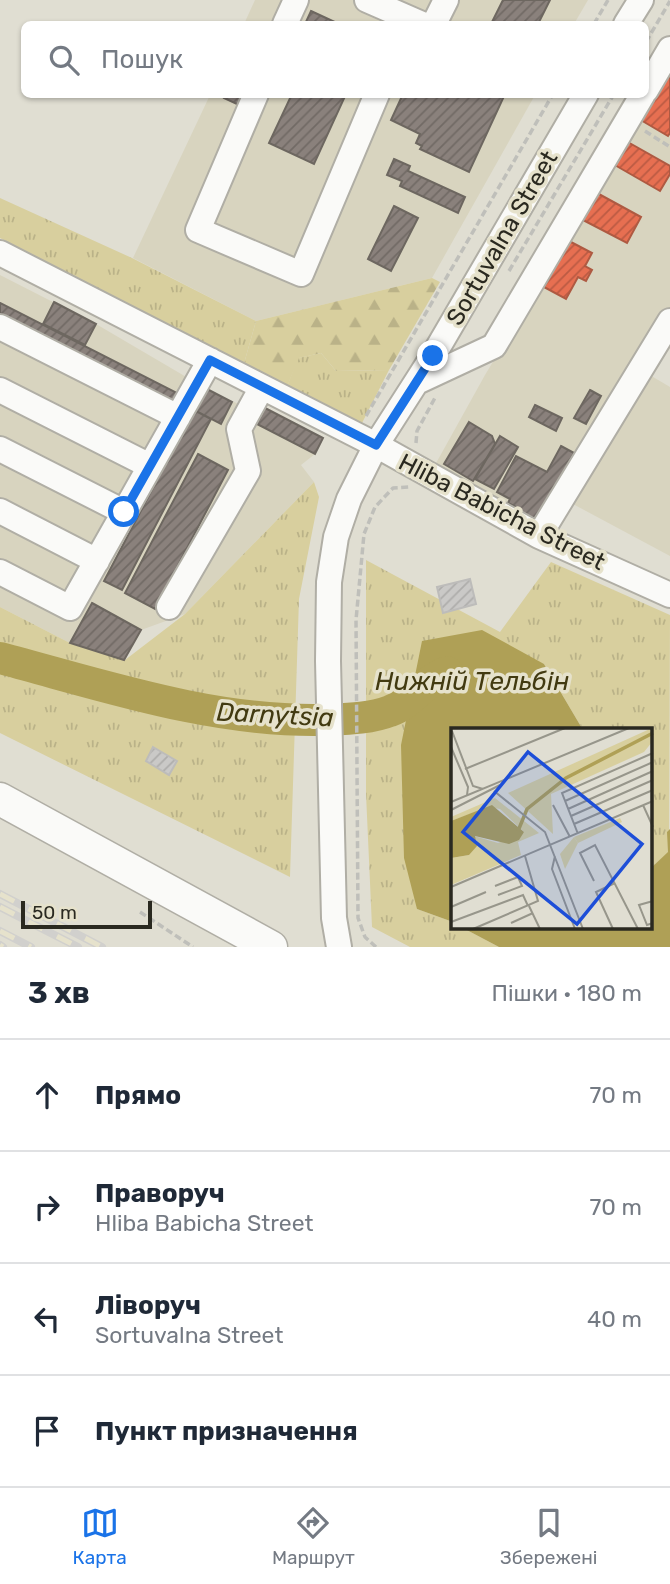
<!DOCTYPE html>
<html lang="uk">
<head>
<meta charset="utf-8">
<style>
	:root { --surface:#fff; --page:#f2f2f3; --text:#1f2937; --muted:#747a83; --line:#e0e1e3; --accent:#1a73e8 }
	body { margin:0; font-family:Rubik,sans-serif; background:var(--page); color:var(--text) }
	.scale { position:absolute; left:21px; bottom:18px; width:131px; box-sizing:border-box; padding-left:7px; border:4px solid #2a2920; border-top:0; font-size:19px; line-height:24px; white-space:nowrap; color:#2a2920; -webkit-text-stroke:5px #e6e2cc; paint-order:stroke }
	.stop { position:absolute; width:21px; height:21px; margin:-16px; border:5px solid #1a73e8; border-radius:50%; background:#fff }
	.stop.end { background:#1a73e8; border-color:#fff; box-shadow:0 2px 7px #0008 }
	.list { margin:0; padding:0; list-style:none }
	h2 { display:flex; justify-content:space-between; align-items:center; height:91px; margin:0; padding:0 28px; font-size:30px }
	h2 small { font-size:23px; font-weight:400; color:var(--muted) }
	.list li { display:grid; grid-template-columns:46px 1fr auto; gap:21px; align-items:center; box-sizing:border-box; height:112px; padding:0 28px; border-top:2px solid var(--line) }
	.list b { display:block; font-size:26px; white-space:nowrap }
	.list p { margin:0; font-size:23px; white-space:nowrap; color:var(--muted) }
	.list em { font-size:23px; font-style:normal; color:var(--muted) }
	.icon { flex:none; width:38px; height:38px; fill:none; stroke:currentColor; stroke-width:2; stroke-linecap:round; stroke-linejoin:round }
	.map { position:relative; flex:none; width:670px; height:947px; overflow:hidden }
	.search { position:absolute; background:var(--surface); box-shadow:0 2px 5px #0004; left:21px; right:21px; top:21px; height:77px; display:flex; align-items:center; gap:18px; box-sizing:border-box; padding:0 24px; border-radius:10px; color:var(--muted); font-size:26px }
	.sheet { height:539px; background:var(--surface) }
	nav { display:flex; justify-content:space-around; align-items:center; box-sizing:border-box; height:98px; border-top:2px solid var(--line); background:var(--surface); font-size:19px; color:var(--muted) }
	nav a { display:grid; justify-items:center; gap:4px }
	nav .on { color:var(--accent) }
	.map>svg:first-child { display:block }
	.built { fill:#d8d4bf }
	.grass { fill:url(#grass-tufts) }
	.forest { fill:url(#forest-firs) }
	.water { fill:#afa056 }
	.shops { fill:url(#shops-hatch); stroke:#ae5a42; stroke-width:2 }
	.industry { fill:url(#industry-hatch); stroke:#6d6760; stroke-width:2 }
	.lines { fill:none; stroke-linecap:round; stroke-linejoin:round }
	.river { stroke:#afa056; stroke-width:32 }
	.building { fill:url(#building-hatch); stroke:#bdbcba; stroke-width:2 }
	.minor-casing { stroke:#b0aea5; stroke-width:28 }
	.major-casing { stroke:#b0aea5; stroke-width:35 }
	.path { stroke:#bfbfba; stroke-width:3.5; stroke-dasharray:7 3.5; stroke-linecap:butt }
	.minor { stroke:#fafaf8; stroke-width:24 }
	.major { stroke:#fafaf8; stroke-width:32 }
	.rail-casing { stroke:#d1d0cd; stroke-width:8 }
	.rail { stroke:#e6e2cc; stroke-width:5; stroke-dasharray:16; stroke-linecap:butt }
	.route { stroke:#1a73e8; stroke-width:9 }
	.labels { text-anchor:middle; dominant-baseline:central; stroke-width:7; stroke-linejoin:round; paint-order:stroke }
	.street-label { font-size:24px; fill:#2a2920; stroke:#e6e2cc }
	.water-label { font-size:26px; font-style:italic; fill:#423a11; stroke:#e6e2cc }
	.inset-river { fill:none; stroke:#afa056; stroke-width:3.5 }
	.inset-road { fill:none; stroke:#97968b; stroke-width:2 }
	.view { fill:#1d4ed8; fill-opacity:0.15; stroke:#1d4ed8; stroke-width:3.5 }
	.inset-edge { fill:none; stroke:#2a2920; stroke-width:3.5 }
</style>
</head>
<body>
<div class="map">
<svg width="670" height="947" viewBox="0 0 670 947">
	<defs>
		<pattern id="grass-tufts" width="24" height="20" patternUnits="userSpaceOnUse" patternTransform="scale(1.75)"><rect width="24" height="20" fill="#d8cf9e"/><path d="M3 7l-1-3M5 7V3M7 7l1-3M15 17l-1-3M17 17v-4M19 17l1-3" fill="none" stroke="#bab288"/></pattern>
		<pattern id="forest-firs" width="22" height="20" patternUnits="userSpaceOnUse" patternTransform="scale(1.75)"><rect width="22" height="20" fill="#d8cf9e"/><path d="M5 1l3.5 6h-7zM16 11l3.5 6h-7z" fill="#bab288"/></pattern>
		<pattern id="shops-hatch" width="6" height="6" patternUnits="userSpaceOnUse" patternTransform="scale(1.75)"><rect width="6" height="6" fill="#e76f51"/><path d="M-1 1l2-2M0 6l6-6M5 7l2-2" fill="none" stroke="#bb5b43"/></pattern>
		<pattern id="industry-hatch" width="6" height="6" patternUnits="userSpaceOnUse" patternTransform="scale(1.75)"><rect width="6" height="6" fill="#8a817c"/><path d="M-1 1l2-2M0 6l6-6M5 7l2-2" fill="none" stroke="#716a65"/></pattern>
		<pattern id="building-hatch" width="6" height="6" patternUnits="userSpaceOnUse" patternTransform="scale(1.75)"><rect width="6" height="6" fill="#cac9c7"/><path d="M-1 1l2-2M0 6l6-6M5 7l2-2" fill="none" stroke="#aeadab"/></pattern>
	</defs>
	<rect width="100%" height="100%" fill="#e0ded2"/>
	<path class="built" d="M255,0H588L574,24H244Z
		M670,67V335L648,374L670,387V556L558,496L540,524L435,465L485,375Z
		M210,95H535L432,278L256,321L133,258Z
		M0,275L96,324L205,388L261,415L265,408L323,438L315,454L301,465L314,482L185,614L141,630L124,660L70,643L0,607Z"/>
	<path class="grass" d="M0,198L132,258L256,321L243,367L0,238Z
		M321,353L336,371L389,370L362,423L351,424L286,389L298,358Z
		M314,482L319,497L299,599L290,877L0,733V607L70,643L125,660L185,614Z
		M366,560L500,632L551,562L670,615L669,852L651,868V730H583L544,664L423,641L417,909L453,922V928H463L499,947H410L372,927L366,794Z"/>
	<path class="forest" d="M432,278L440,282L389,370L336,371L321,353L299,358L286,389L243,367L256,321Z"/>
	<path class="water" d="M482,630L544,664L583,730H453V922L417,909L404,858L401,745L422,641Z
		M670,829V947H499L463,928H651V868L668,852L667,832Z"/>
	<path class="shops" d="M670,66V133L668,136L639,119Z
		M626,141L670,166V174L660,191L613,164Z
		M597,193L641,217L627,243L583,220Z
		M569,241L592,253L585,266L592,270L586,281L578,277L566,299L544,287Z"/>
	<path class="industry" d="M503,0H550L538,24H491Z
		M311,11L339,24H305Z
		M226,94H246L241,106L224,98Z
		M292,94H346L314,164L269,143Z
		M403,94H505L469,172L420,149L422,146L416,143L420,134L391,120Z
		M394,159L410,166L408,171L465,197L458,213L400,186L402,181L387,175Z
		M394,206L418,218L391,271L368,259Z
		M54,302L96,324L85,345L43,324Z
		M0,303L179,394L178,411L0,324Z
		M205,388L232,402L221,424L194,410Z
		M590,390L601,396L586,424L574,418Z
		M535,405L562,418L556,431L529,417Z
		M265,408L323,438L315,454L257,424Z
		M194,410L211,419L122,590L104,581Z
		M469,422L492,436L495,444L473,481L444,464Z
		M500,436L518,447L494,489L475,479Z
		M561,446L574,453L537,522L517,510L518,508L508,503L510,499L497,492L516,456L547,472Z
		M198,454L228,470L155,609L125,593Z
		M92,603L141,630L124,660L70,643Z"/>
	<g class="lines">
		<path class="river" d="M0,658C106,686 212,722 322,720C344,719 370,719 390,711C411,704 425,680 447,672"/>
	</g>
	<path class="building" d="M470,579L476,604L443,613L437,587Z
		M153,747L177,761L169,775L146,761Z"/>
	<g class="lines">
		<g class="minor-casing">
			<path id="minor" d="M367,0L422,24
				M285,24L296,0
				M434,24L446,0
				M626,24L641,0
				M646,90L670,49
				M256,94L198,230L301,274L377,94
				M0,253L376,445L539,536L670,595
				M0,327L178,417
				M417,382L494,346L643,94
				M0,390L150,466
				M0,449L124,512
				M0,511L97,561
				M539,536L670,321
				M0,572L70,608L210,360
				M169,607L248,471L239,429L262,387
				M339,947L334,918L328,661L329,582L336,537L349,499L376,445L433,356L586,94"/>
		</g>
		<g class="major-casing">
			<path id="major" d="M0,799L271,947"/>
		</g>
		<path class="path" d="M594,24L608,0
			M646,42L670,1
			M645,131L670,147
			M509,271L614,94
			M366,416L553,94
			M416,443L417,431L436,396
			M140,912L193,947
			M376,947L365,937L358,918L356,620L364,534L375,507L393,488L409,487"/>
		<use href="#minor" class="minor"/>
		<use href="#major" class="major"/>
		<g class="rail-casing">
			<path id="rail" d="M0,894L102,947
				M0,907L78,947
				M0,931L31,947
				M0,945L3,947"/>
		</g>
		<use href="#rail" class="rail"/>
	</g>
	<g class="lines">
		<path class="route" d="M124,512L210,360L376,445L433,356"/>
	</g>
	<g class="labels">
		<g class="street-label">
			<text transform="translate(502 238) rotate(-60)">Sortuvalna Street</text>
			<text transform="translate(502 512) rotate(27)">Hliba Babicha Street</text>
		</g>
		<g class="water-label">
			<text x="472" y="681">Нижній Тельбін</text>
			<text transform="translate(275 715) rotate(3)">Darnytsia</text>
		</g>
	</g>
	<g transform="translate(451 728)">
		<rect width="201" height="201" fill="#e0ded2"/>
		<path d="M201,0V14L193,24L100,66L102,106L57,65ZM44,70L88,105L67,114L70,127L0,157V130L18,127L23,108L47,115L73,104L49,81L38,79L0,93V89ZM169,90L171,94L127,115L123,109Z" fill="#d8cf9e"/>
		<path d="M123,109L127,115L114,141L109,126Z" fill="#d8cf9e"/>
		<path d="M41,77L73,104L68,112L58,116L24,108L26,118L18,127L0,130V93Z" fill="#afa056"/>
		<path class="inset-river" d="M67,103L76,81L115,50L202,5"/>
		<path class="inset-road" d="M1,3L22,58L32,61M0,19L17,59L16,67M14,41L114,0M43,63L94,104L132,201M114,73L202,34M0,74L178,0M102,77L119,109M192,77L202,99M117,81L202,43M0,82L49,57M120,88L202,52M123,96L202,62M127,106L111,65L202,25M104,128L101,141L124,201M143,153L129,125L144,117L187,201M44,158L67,149L71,158L47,167M0,159L202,73M202,173L188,177L196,197L202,195M78,178L89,201M0,179L35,164M0,194L72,167L77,178M60,195L82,185M22,201L87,173L74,128M162,201L145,164L164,155"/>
		<path class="view" d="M77,24L191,116L126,196L12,104Z"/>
		<rect width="201" height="201" class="inset-edge"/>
	</g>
</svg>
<div class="scale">50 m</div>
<div class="stop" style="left:124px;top:512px"></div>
<div class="stop end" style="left:433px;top:356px"></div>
<div class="search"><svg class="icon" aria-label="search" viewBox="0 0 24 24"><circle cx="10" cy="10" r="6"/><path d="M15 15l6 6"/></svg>Пошук</div>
</div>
<section class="sheet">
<h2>3 хв<small>Пішки · 180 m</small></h2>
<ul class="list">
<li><svg class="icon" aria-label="ahead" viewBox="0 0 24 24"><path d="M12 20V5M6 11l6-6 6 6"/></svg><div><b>Прямо</b></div><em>70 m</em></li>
<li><svg class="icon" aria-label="right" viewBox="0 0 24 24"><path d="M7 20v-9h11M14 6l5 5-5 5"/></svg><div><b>Праворуч</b><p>Hliba Babicha Street</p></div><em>70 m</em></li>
<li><svg class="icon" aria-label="left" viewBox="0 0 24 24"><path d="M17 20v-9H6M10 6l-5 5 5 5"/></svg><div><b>Ліворуч</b><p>Sortuvalna Street</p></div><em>40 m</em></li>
<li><svg class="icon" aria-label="arrive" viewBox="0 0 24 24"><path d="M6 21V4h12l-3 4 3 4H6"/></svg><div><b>Пункт призначення</b></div></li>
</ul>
</section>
<nav>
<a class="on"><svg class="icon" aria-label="map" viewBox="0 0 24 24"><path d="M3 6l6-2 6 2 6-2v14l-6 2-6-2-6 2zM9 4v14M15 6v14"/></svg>Карта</a>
<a><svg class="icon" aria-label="directions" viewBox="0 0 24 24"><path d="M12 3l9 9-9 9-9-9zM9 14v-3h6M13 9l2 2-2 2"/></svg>Маршрут</a>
<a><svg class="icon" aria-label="saved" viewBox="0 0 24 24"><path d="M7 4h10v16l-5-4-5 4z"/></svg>Збережені</a>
</nav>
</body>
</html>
